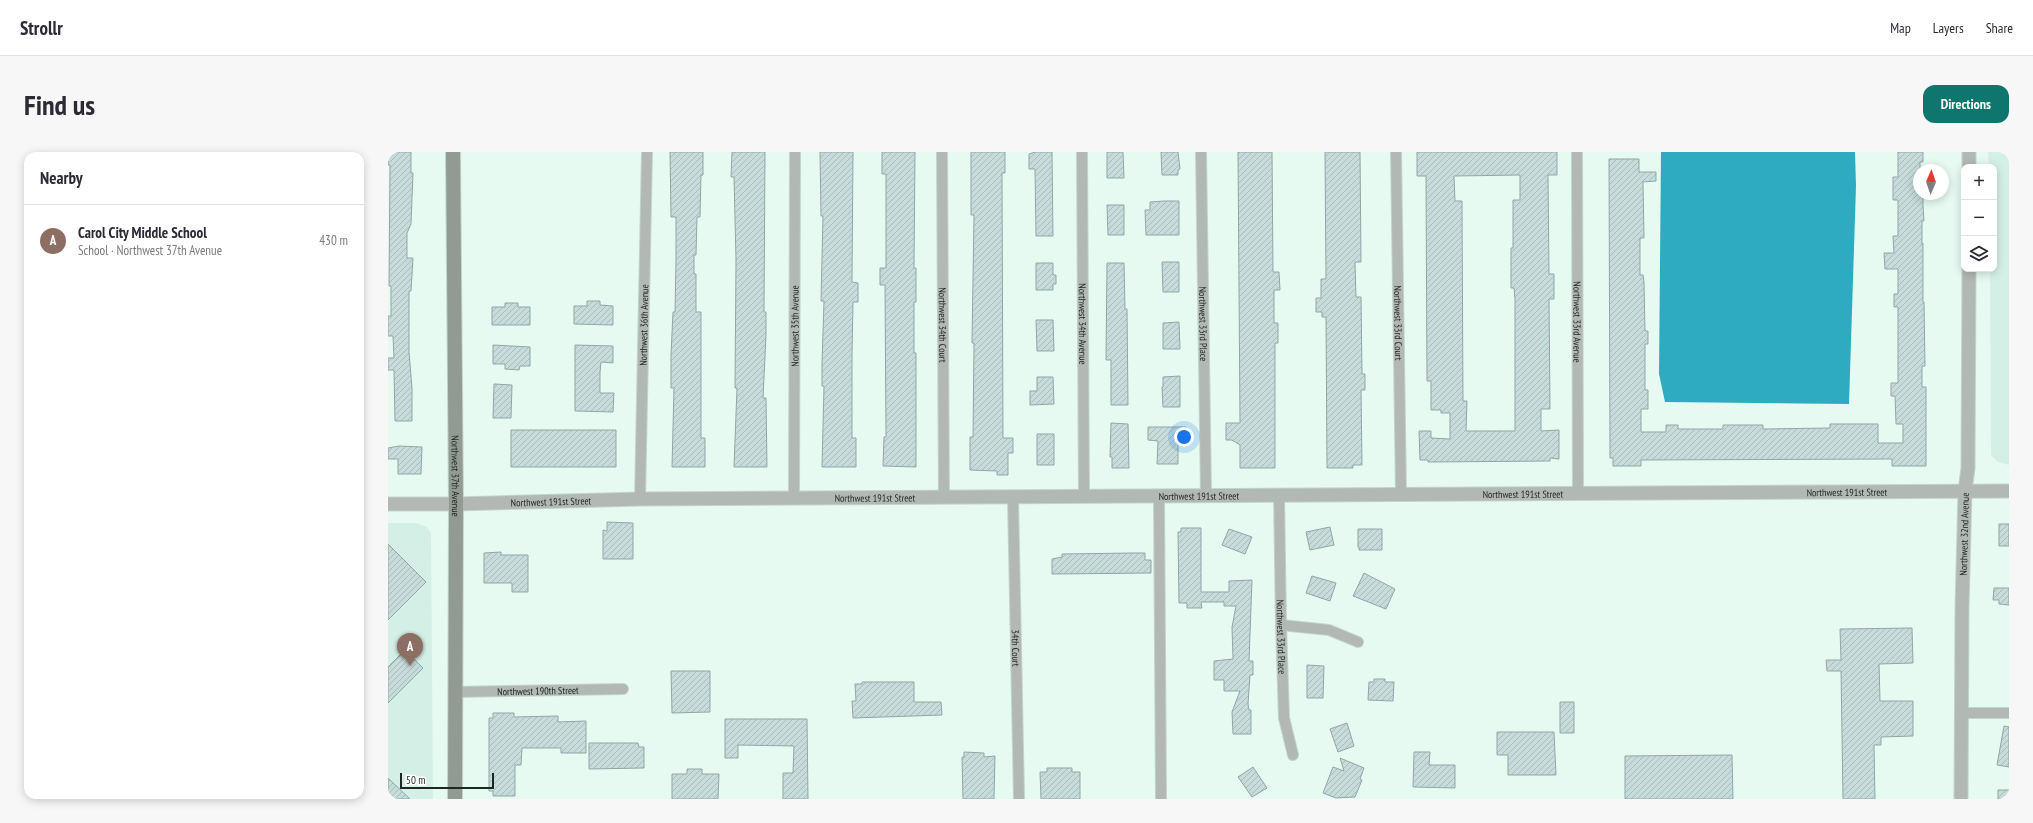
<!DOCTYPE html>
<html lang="en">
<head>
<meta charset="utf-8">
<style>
	:root { --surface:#fff; --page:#f7f7f7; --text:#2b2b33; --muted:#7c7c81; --line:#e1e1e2; --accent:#0f766e }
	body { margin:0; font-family:"PT Sans Narrow",sans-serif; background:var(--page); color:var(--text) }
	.controls { position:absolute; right:12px; top:12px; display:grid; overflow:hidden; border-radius:8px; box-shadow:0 2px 10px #0003 }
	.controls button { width:36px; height:36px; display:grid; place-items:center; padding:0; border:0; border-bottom:1px solid var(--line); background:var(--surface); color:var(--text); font:20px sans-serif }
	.compass { position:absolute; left:1525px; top:12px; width:36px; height:36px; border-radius:50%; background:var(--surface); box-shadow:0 2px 10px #0003; rotate:2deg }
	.scale { position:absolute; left:12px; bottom:10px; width:94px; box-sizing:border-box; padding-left:4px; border:2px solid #1e2523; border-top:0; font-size:11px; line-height:14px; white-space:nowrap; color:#1e2523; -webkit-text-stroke:3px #fff; paint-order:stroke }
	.you { position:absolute; left:796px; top:285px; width:14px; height:14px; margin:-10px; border:3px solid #fff; border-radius:50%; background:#1a73e8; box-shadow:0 0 0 6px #1a73e833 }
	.badge { display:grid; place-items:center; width:26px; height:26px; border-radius:50%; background:var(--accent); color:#fff; font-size:13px; font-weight:700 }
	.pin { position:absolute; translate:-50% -33px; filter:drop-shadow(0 1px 2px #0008) }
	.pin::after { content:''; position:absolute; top:21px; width:14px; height:12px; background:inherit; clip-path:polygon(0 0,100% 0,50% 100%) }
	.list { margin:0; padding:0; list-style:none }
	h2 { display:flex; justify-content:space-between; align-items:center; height:52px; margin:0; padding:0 16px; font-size:17px }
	h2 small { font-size:13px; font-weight:400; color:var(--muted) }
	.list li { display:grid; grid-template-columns:26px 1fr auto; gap:12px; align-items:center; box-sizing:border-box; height:72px; padding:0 16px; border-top:1px solid var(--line) }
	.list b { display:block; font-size:15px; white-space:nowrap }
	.list p { margin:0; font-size:13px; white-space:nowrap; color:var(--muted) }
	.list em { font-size:13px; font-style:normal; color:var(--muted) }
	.icon { flex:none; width:22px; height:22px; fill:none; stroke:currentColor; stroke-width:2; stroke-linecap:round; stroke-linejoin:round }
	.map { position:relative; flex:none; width:1621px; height:647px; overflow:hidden; border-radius:12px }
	header { display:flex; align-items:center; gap:24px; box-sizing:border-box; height:56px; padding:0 20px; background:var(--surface); border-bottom:1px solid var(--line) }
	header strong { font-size:19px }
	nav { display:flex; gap:22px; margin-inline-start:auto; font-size:14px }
	.intro { display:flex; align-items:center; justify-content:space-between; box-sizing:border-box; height:96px; padding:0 24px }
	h1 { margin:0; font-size:28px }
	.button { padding:10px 18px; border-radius:12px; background:var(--accent); color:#fff; font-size:14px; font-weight:700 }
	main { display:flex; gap:24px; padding:0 24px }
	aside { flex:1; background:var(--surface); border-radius:12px; box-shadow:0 2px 10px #0003 }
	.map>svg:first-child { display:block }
	.built { fill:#d4f0e6 }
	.water { fill:#2fabc1 }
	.building { fill:url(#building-hatch); stroke:#92a7a5; fill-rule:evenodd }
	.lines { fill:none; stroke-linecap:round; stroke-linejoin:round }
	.minor-casing { stroke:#c2d4cd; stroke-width:12 }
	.tertiary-casing { stroke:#c2d4cd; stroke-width:15 }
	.secondary-casing { stroke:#c2d4cd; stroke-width:16 }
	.minor { stroke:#b2b8b3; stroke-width:10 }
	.tertiary { stroke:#b2b8b3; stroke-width:13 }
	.secondary { stroke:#929b93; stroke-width:14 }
	.labels { text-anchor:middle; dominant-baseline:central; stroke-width:3; stroke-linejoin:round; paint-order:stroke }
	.street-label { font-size:10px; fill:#1e2523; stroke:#fff }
</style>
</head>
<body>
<header>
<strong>Strollr</strong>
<nav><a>Map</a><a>Layers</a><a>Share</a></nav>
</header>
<div class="intro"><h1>Find us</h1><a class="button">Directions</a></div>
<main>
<aside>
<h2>Nearby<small></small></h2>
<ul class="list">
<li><span class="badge" style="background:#8d6e63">A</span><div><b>Carol City Middle School</b><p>School · Northwest 37th Avenue</p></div><em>430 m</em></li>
</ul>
</aside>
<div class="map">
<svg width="1621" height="647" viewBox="0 0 1621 647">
	<defs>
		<pattern id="building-hatch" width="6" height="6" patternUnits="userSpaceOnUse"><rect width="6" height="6" fill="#c6dcda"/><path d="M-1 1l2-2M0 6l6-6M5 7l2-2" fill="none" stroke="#aabdbb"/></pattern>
	</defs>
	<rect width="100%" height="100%" fill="#e6faf2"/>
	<path class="built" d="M1600,0H1621V313L1610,310L1603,303L1602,117H1606V15H1601Z
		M0,371H28L39,375L43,381L45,647H0Z"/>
	<path class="water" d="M1273,0H1467L1468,34L1461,252L1277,250L1271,222Z"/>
	<path class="building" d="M0,0H23V21H25L23,72L19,81V106H25L23,139H21V200L24,236V269H7L6,218H0V206H6L5,184H0V164H3V134H1L2,13H0Z
		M282,0H315V23H313L312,65H309L308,103H306V122H308V160H313V286H317V315H284L286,236H283V203L285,160H287L288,108V65H283Z
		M344,0H377L376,160H378V183L375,246H378L379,315H346L349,236H347L348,108L346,25H343Z
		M432,0H465L464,130L470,131V150H465L464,202V286H468V315H434L436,234H434V212L436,149H433L435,64H433Z
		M494,0H527L526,116H528V150H526V201H528V315L495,314L496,285H498L497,133H492V116H498V22H494Z
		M583,0H617V21H614L615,286H625V301H620V323H609V319L582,318V285H585L586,191H584L586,63H583Z
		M647,0H664L665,84H648L647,17H641V2Z
		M719,0H735L736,26H719Z
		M773,0H790L792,17L790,18V23H774Z
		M850,0H884L885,120H891L892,138H886V171H890V191H887V316H852V293L844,288H838V271H852Z
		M937,0H972L973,110H967L968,145H973L974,222H977V238H973L974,313H965V316H939L938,165H934V160H928V146H933V127H938Z
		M1029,0H1169V23H1160L1161,122H1166V147H1161L1162,257H1153V279L1171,278V307L1162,306V309L1040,310V308H1032L1031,279H1043V286L1062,287V261H1053V258H1043V229H1039L1038,24H1029ZM1132,23V48H1125V96H1123V136H1126L1127,147V279H1078L1079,249H1075L1074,49H1067L1066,24Z
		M1510,0H1535V10H1532V18H1531V42H1535V54L1536,69H1534V92L1535,91V150H1536L1537,214H1534V235H1538V314H1504V307L1253,308V314H1225V306H1222L1221,7H1251V20H1268V29L1255,30L1256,86H1252V123H1255L1256,130L1257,179H1260V192H1257V238H1260V257H1253V280H1278V273H1290V277H1335V273H1375V277L1442,276V272H1490V291H1515V272H1508L1507,244H1503V231H1510V155H1506V142H1510V117H1497L1496,101H1506L1505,84H1510V48H1505V25H1510Z
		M776,49H791V83H758L757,58H762V50Z
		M719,53H736V83H720Z
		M774,110H791V140H775Z
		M648,111H665V123H668V132H665V138H648Z
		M719,111H736L737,157H739L740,253H723V208H718Z
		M199,149H212V153L225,154V173L186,172V154H199Z
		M117,151H130V155H142V173H104V155H117Z
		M648,168H665L666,199H649Z
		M791,170L792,197H775V171Z
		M105,193L142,195V214H132L131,218L117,217V212H105Z
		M187,193L225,194V211L213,210L212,220V241H226L225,260L187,259Z
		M792,224V255H775L774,235H775V225Z
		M649,225H665L666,252L642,253V239H649Z
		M106,232L124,233L123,266H105Z
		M723,271L740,272L741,316H724V305H722Z
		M760,275H798V290H790V312H769L770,289L760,288Z
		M123,278H228V315H123Z
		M649,282H666V313H649Z
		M11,294L34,295L33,322H10V307H0V296Z
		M219,370L245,371V407H215V378L219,379Z
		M1611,372H1621V394H1611Z
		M942,375L946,393L922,398L918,380Z
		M793,376H813V440H841V429L864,428L861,509H865V523H862L860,552L861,558H863V582H845L844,560L852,539H836V528H826V509L845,507L844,475L848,454H836V450H813L814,456H799V451H791L790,380H793Z
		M841,377L864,385L857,402L834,393Z
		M970,377H994V398H971V395H970Z
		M0,392L38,430L0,468Z
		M113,400V403H140V440H124V431H96V401Z
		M744,401H757V408H763V421L664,422V407L674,405V402Z
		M976,421L1007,437L998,457L965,444Z
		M924,424L948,431L942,449L918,441Z
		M1606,436H1621V453L1611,452V448H1605Z
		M1524,476L1525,511L1491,512L1492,549H1525V584L1493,585V593H1486L1487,647H1455L1453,519H1439L1438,508H1453L1452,477Z
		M17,498L35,516L0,551V515Z
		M919,513L936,514L935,546H919Z
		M283,519H322V560L284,561Z
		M986,527H997V530H1006L1005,549L980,548L981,530H986Z
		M474,530H526V550H553L554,563L465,566L464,549H468L467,532H474Z
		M1172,550H1186V581H1172Z
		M105,561H126V565L170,564V570L198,569V601H173V596H134L133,613H127V644H105V639H101V566H105Z
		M337,567H419L420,647H395V621H405L406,594L350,593V606H337Z
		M959,571L966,594L950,600L942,577Z
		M1616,574L1621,575V615L1609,613Z
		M1109,580H1166L1168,623H1120V603H1109Z
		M201,591H250L251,595H256V616L201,617Z
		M576,600L596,601V605L607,604L606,647H575L574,605H576Z
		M1026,600H1042L1041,613H1067V636L1025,635Z
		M1344,603L1345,647H1237V604Z
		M952,606L976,616L972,627L974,628L967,645L948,646L935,641L945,615L956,619Z
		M865,615L879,636L864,645L850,625Z
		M659,616H684V620H692V647H653L652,620H659Z
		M299,617H314V622H331L330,647H284V622H299Z
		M0,626L22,647H0Z
		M1610,638H1621V647H1610Z"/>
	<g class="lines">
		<g class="minor-casing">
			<g id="minor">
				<path id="s1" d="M554,0L556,346"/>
				<path id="s2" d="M694,0L696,345"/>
				<path id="s3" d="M813,0L818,344"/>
				<path id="s4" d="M1008,0L1013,342"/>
				<path id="s5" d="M1189,0L1190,341"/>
				<path id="s6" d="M891,342L893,473L896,566L905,603"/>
				<path d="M771,345L773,647"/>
				<path id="s7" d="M625,346L631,647"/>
				<path id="s8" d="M252,347L259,0"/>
				<path id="s9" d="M406,347L407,0"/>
				<path d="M893,473L941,478L970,490"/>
				<path id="s10" d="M66,540L235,537"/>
				<path d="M1573,561H1621"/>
			</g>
		</g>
		<g class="tertiary-casing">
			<g id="tertiary">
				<path d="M1581,0V15"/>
				<path id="s11" d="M0,352H68L252,347L1621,339"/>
				<path id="s12" d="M1573,647L1574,457L1577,339L1580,316L1581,117"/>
			</g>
		</g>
		<g class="secondary-casing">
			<g id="secondary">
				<path id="s13" d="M65,0L68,352L67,647"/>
			</g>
		</g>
		<use href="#minor" class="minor"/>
		<use href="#tertiary" class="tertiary"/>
		<use href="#secondary" class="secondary"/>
	</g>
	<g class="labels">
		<g class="street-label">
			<text stroke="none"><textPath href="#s5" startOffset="170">Northwest 33rd Avenue</textPath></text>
			<text stroke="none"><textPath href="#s4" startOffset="171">Northwest 33rd Court</textPath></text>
			<text stroke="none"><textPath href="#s2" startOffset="172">Northwest 34th Avenue</textPath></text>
			<text stroke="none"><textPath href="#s3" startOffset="172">Northwest 33rd Place</textPath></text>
			<text stroke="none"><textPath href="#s8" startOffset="174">Northwest 36th Avenue</textPath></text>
			<text stroke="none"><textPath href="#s1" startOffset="173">Northwest 34th Court</textPath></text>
			<text stroke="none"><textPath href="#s9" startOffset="173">Northwest 35th Avenue</textPath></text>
			<text stroke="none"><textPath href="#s13" startOffset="324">Northwest 37th Avenue</textPath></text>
			<text stroke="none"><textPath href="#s11" startOffset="1459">Northwest 191st Street</textPath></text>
			<text stroke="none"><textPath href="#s11" startOffset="1135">Northwest 191st Street</textPath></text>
			<text stroke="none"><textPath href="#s11" startOffset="811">Northwest 191st Street</textPath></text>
			<text stroke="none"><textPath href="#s11" startOffset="487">Northwest 191st Street</textPath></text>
			<text stroke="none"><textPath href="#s11" startOffset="163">Northwest 191st Street</textPath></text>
			<text stroke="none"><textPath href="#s12" startOffset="265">Northwest 32nd Avenue</textPath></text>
			<text stroke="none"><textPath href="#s6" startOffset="143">Northwest 33rd Place</textPath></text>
			<text stroke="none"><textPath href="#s7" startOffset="150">34th Court</textPath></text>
			<text stroke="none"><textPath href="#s10" startOffset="84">Northwest 190th Street</textPath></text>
		</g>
	</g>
</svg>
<div class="controls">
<button>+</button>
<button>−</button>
<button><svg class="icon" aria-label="layers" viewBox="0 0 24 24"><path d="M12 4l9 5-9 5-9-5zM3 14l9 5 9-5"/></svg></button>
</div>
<svg class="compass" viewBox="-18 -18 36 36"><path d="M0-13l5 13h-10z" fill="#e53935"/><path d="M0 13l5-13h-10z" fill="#7c7c81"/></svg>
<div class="scale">50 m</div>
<div class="you"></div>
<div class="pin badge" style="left:22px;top:514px;background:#8d6e63">A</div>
</div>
</main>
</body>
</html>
